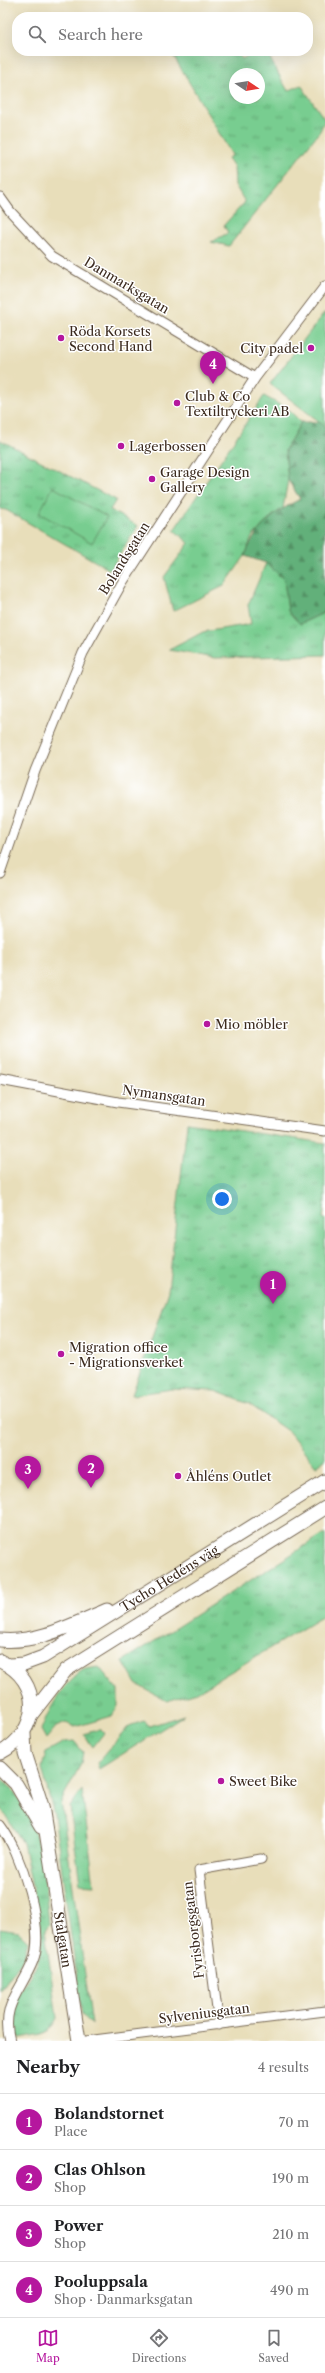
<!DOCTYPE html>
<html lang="en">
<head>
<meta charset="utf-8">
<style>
	:root { --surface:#fff; --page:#f6f6f6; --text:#202124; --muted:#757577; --line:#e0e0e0; --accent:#b5179e }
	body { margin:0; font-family:"Libre Caslon Text",serif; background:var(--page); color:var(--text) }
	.compass { position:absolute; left:229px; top:68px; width:36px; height:36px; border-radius:50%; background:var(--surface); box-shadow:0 4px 16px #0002; rotate:102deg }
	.you { position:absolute; left:222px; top:1199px; width:14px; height:14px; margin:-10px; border:3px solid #fff; border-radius:50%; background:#1a73e8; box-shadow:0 0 0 6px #1a73e833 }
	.badge { display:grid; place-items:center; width:26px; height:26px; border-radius:50%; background:var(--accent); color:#fff; font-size:13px; font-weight:700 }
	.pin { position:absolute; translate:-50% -33px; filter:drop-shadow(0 1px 2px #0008) }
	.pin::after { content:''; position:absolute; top:21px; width:14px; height:12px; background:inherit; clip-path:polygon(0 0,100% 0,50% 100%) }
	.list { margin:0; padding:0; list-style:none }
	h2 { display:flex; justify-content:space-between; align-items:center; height:52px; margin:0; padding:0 16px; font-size:17px }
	h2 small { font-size:13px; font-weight:400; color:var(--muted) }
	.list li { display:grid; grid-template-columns:26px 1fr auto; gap:12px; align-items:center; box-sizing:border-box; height:56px; padding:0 16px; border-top:1px solid var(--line) }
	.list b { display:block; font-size:15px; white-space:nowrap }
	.list p { margin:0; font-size:13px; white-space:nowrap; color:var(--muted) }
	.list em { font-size:13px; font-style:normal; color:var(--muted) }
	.icon { flex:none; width:22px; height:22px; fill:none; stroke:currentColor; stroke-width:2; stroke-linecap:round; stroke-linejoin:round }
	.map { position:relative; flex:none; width:325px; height:2041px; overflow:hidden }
	.search { position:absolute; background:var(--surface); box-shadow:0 4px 16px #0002; left:12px; right:12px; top:12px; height:44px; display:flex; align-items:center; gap:10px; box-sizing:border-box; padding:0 14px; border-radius:16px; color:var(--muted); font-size:15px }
	.sheet { height:276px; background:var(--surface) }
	nav { display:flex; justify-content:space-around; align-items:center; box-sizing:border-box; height:56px; border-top:1px solid var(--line); background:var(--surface); font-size:11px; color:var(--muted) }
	nav a { display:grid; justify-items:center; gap:2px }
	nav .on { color:var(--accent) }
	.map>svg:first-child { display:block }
	.grass { fill:url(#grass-tufts); stroke:#5a7c57; fill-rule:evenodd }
	.forest { fill:url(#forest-firs); stroke:#4e6d4c }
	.green { fill:#78cd90; stroke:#5a7c57 }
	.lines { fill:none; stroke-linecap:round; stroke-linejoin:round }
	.minor-casing { stroke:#786955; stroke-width:11 }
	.secondary-casing { stroke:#786955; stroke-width:15 }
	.minor { stroke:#fff; stroke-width:9 }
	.secondary { stroke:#fff; stroke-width:13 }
	.poi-dot { fill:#b5179e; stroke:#fff; stroke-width:1.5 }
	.labels { text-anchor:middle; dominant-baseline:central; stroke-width:3; stroke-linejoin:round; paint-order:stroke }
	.street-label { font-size:13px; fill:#3b2a1e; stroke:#fff }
	.poi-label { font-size:13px; fill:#3b2a1e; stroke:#fff; text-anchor:start }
</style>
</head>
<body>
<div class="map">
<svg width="325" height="2041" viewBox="0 0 325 2041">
	<defs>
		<pattern id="grass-tufts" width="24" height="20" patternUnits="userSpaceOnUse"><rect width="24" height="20" fill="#78cd90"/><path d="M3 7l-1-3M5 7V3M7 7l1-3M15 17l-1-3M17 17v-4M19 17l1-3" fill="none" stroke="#64a775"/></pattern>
		<pattern id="forest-firs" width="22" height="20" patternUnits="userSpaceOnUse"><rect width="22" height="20" fill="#62b07a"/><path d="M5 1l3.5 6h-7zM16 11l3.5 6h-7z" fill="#528f63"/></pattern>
	</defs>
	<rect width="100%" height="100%" fill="#fff"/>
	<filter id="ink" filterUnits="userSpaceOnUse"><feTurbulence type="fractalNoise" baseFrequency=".025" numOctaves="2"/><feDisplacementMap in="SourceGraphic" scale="8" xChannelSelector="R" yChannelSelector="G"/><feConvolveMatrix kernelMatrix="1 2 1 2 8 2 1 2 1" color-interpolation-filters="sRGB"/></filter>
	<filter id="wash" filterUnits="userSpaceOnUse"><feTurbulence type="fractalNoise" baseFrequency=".012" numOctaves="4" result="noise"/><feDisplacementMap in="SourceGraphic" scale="16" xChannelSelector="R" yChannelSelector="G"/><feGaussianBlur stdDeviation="0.9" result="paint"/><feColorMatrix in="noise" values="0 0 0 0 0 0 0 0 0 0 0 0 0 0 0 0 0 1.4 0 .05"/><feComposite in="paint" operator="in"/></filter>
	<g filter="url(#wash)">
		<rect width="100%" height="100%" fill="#e8deba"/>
		<path class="grass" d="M181,51H236L242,59L256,51H266L288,91L301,85L325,120L320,131L229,246L211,242L228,233L224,225L245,202L235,185L234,167L228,158L232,155L173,55ZM235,74H259V98H235Z
			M264,396L289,410L301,422L285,450L288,480L283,508L271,517L252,537L245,556L224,586L173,611L164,577L189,543L174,530Z
			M0,440L116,500L110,510L138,526L110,570L6,510L0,509Z
			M266,563L284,579L288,611L300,624L325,612V655L215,658L169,650L203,632L251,624L248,605Z
			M187,1123L325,1143V1202L323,1218L325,1219V1460L316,1466L289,1432L249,1404L215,1391L172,1389L132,1395L168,1291Z
			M325,1533V1615L197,1692L167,1701L136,1684L123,1661Z
			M99,1667L118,1690V1706L112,1716L75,1727L66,1723L56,1727L46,1739L41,1730C48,1710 65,1681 83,1670C87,1668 94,1668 99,1667Z
			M184,1715L99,1769L97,1763L129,1726L144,1721L150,1726Z
			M100,1729L104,1733L93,1747L83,1734Z
			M74,1741L83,1752L81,1764L61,1801L92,2025L82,2014L54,1815L42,1768L46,1752L64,1742Z
			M0,1777C41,1811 44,1875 49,1924L45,1930L57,2018C51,2036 37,2034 20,2038L12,2030L10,2016L14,1999L37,1965L43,1940L23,1843L0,1807Z
			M82,1790L94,1885L80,1884L70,1807Z
			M0,1929L19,1932L28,1941L24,1957L0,1991Z"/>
		<path class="forest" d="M301,422H325V612L300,624L288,611L284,579L266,563L245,556C256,527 272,514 300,499L288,480L285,450Z"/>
		<path class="green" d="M325,312V426L270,384Z
			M53,487L107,517L92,543L39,513Z"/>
	</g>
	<g filter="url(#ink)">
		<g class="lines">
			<g class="minor-casing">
				<path id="minor" d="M0,197L10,211L52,256L255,378
					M0,873L35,771L83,653L122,583L255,378L325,286
					M0,1080L118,1102L325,1131
					M0,1825C21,1852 46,1929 33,1961C22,1990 0,2005 10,2041
					M219,2025L199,1870L261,1859
					M86,2041L325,2011"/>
			</g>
			<g class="secondary-casing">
				<g id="secondary">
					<path d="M0,1640C37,1644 73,1624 107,1610"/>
					<path d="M0,1661C44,1681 40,1732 0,1753"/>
					<path id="s1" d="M10,1665L24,1664L43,1657L325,1481"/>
					<path d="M31,1715L66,1670L325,1508"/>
					<path id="s2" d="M24,1734L25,1753L42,1806L79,2041"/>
					<path d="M0,1768L16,1784L41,1827"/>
				</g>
			</g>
			<use href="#minor" class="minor"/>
			<use href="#secondary" class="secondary"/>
		</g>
	</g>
	<g class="poi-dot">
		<circle cx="61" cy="338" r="4"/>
		<circle cx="311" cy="348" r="4"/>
		<circle cx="177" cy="403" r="4"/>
		<circle cx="121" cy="446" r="4"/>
		<circle cx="152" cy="479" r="4"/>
		<circle cx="207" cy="1024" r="4"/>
		<circle cx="61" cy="1354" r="4"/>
		<circle cx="178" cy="1476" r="4"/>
		<circle cx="221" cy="1781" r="4"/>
	</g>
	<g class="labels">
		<g class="street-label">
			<text transform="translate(127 285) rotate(31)">Danmarksgatan</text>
			<text transform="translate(124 558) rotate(-58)">Bolandsgatan</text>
			<text transform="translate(164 1095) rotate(8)">Nymansgatan</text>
			<text stroke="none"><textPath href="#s1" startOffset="183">Tycho Hedéns väg</textPath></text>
			<text transform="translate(193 1930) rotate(-97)">Fyrisborgsgatan</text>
			<text stroke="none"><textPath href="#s2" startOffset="210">Stålgatan</textPath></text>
			<text transform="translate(204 2013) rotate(-7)">Sylveniusgatan</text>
		</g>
		<g class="poi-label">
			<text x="69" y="331">Röda Korsets<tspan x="69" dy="15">Second Hand</tspan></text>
			<text x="303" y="348" text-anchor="end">City padel</text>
			<text x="185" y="396">Club &amp; Co<tspan x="185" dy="15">Textiltryckeri AB</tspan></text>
			<text x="129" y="446">Lagerbossen</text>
			<text x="160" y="472">Garage Design<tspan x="160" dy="15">Gallery</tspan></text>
			<text x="215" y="1024">Mio möbler</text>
			<text x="69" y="1347">Migration office<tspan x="69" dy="15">- Migrationsverket</tspan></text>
			<text x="186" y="1476">Åhléns Outlet</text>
			<text x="229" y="1781">Sweet Bike</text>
		</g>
	</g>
</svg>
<svg class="compass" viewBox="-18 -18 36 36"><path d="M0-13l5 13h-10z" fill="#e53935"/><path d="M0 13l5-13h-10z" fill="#757577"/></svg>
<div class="you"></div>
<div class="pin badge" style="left:273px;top:1304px">1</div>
<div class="pin badge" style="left:91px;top:1488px">2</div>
<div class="pin badge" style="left:28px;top:1489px">3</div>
<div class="pin badge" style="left:213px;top:384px">4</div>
<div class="search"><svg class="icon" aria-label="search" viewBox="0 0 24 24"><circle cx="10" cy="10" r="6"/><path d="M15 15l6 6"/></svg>Search here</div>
</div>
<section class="sheet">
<h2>Nearby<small>4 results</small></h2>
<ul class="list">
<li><span class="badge">1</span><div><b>Bolandstornet</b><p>Place</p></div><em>70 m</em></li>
<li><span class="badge">2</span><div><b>Clas Ohlson</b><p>Shop</p></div><em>190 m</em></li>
<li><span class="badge">3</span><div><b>Power</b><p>Shop</p></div><em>210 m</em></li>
<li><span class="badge">4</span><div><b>Pooluppsala</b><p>Shop · Danmarksgatan</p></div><em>490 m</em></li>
</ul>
</section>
<nav>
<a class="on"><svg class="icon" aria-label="map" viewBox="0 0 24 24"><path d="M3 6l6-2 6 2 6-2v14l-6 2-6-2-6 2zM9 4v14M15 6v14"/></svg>Map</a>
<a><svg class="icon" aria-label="directions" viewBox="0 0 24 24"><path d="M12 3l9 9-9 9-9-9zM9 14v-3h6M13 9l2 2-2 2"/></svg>Directions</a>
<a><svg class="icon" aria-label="saved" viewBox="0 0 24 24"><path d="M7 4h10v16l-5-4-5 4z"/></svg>Saved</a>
</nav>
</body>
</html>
